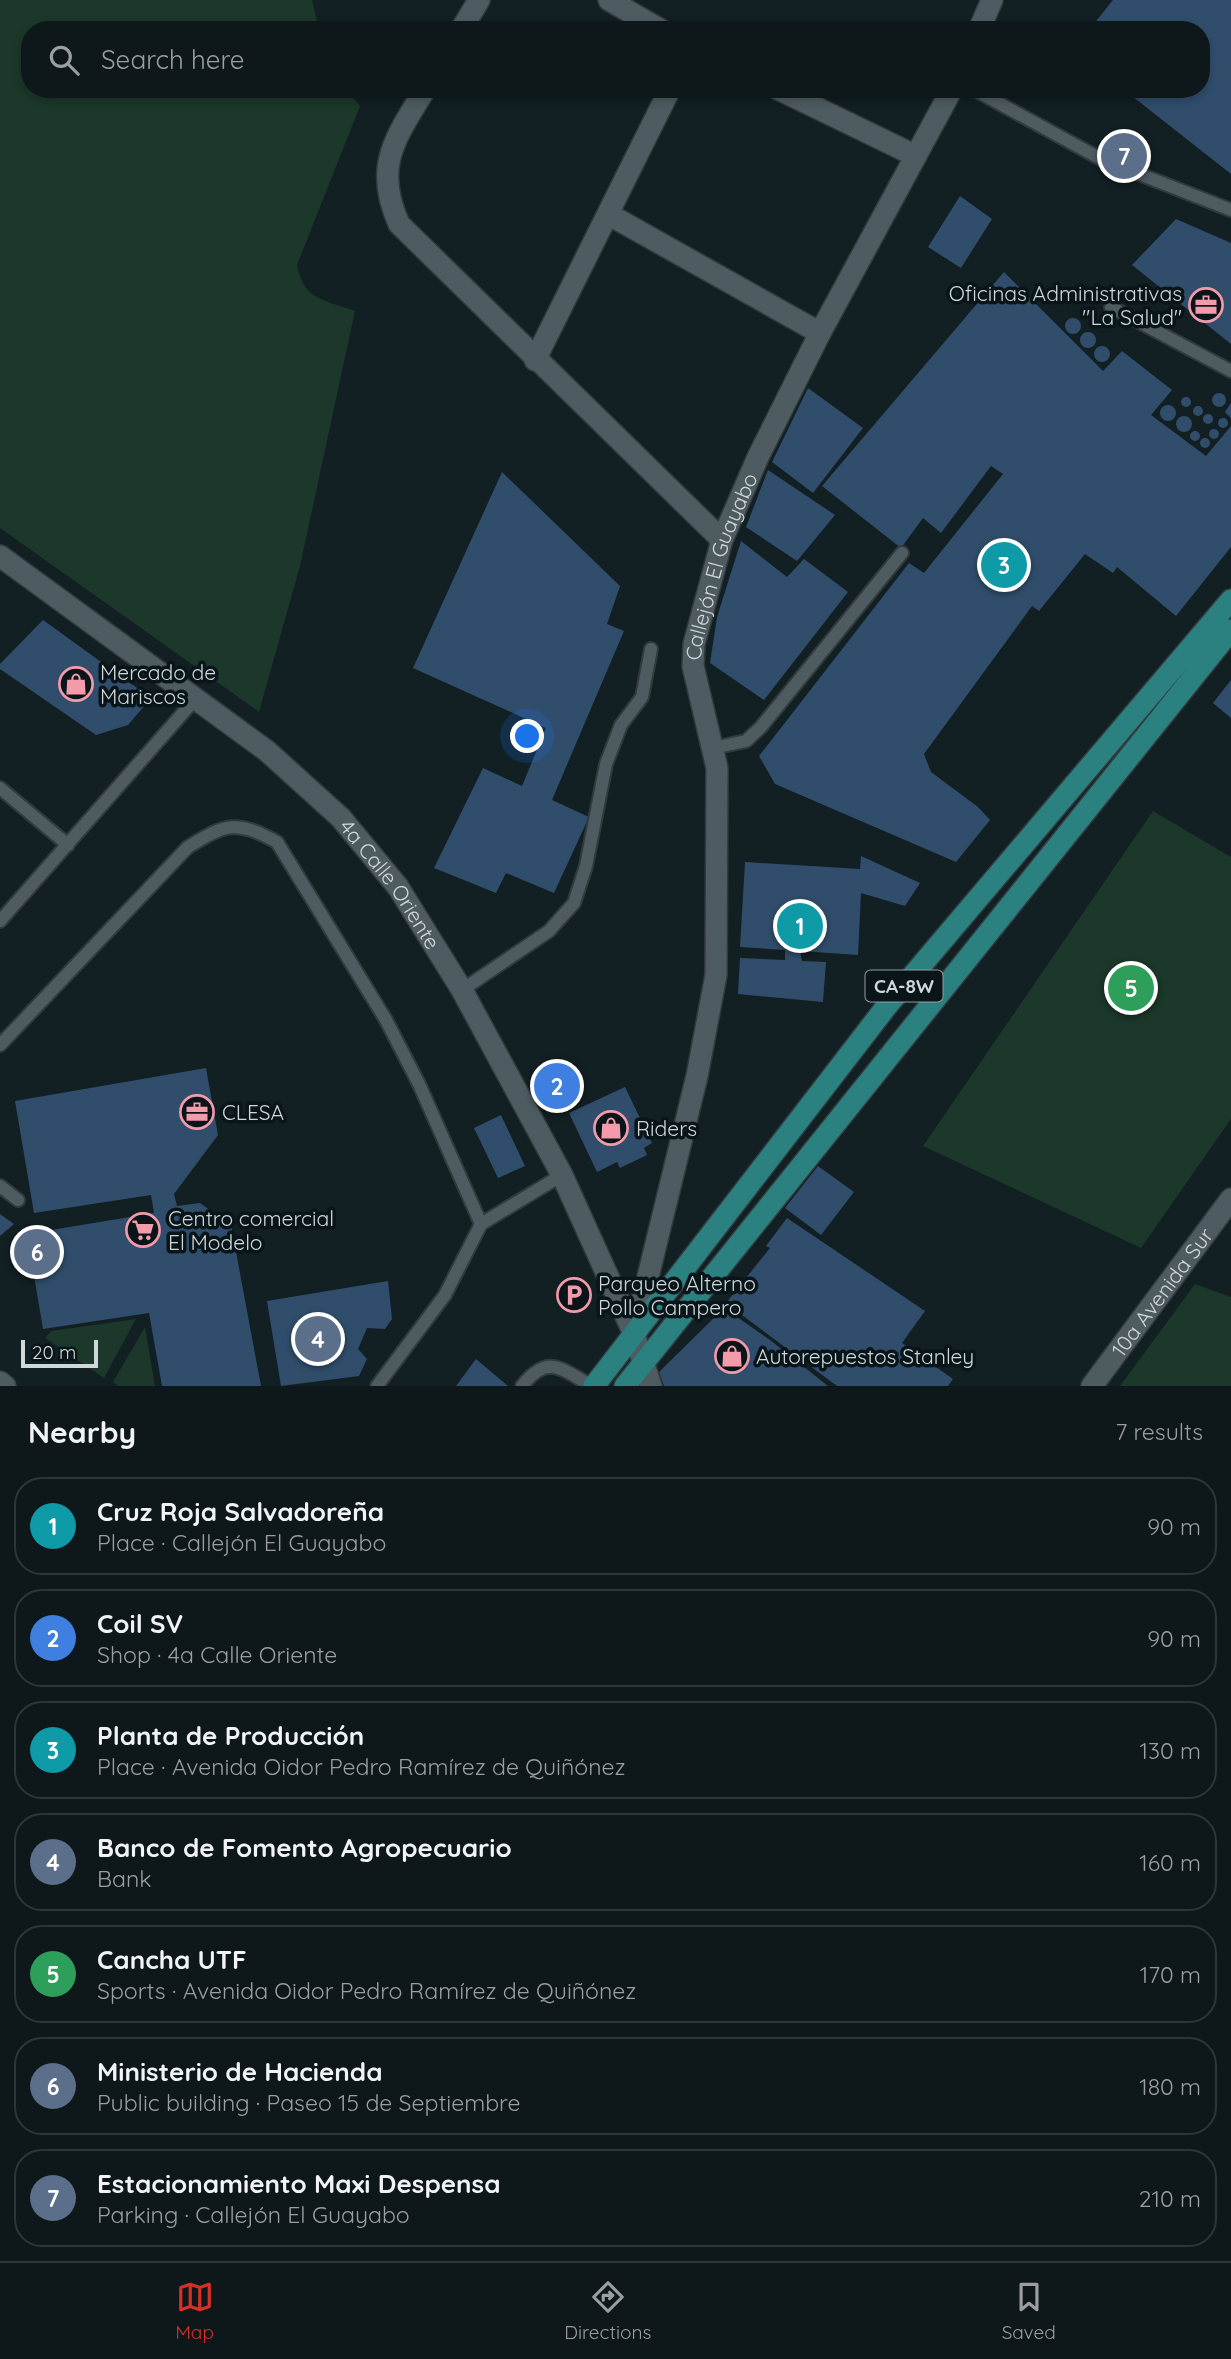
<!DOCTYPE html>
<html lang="en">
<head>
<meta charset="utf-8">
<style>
	:root { --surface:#0e171a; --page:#1c2427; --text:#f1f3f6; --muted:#9b9fa2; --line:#2e3639; --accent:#d93025 }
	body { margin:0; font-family:Quicksand,sans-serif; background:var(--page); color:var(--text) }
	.scale { position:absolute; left:21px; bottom:18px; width:77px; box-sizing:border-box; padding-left:7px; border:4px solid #cfd7d9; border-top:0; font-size:19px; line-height:24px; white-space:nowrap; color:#cfd7d9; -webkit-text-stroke:5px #091519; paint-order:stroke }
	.you { position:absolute; left:528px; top:737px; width:24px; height:24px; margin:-18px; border:5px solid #fff; border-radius:50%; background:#1a73e8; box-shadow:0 0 0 10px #1a73e833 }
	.badge { display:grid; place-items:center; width:46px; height:46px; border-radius:50%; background:var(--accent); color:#fff; font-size:23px; font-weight:700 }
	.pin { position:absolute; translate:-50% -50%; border:4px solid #fff; box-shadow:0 2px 7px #0006 }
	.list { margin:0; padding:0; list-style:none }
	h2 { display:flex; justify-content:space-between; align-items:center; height:91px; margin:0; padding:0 28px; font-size:30px }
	h2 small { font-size:23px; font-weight:400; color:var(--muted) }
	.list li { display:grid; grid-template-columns:46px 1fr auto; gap:21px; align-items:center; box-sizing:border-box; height:98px; margin:0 14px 14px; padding:0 14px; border:2px solid var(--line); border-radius:28px }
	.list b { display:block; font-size:26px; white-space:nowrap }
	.list p { margin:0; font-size:23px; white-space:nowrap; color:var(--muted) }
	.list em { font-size:23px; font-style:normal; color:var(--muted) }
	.icon { flex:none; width:38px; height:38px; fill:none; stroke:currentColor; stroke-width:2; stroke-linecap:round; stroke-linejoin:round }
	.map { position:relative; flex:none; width:1231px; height:1386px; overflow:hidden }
	.search { position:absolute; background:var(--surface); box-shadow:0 4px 10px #0003; left:21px; right:21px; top:21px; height:77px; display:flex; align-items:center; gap:18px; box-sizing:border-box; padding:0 24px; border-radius:28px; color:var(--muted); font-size:26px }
	.sheet { height:875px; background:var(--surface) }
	nav { display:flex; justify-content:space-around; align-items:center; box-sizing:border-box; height:98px; border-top:2px solid var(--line); background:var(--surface); font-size:19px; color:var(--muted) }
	nav a { display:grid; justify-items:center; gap:4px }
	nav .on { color:var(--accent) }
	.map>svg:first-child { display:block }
	.green { fill:#1b382a }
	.building { fill:#304e6c }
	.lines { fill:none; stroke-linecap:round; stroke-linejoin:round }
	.lane-casing { stroke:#323a3d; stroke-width:16 }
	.street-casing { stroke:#323a3d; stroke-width:24 }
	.secondary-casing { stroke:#323a3d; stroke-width:24 }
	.primary-casing { stroke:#323a3d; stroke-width:24 }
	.lane { stroke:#4e5c61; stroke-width:12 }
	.street { stroke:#4e5c61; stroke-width:21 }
	.secondary { stroke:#4e5c61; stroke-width:21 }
	.primary { stroke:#2a8180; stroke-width:21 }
	.labels { text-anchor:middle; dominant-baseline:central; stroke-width:7; stroke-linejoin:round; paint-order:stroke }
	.shield { fill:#091519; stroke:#949d9f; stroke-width:2 }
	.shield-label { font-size:19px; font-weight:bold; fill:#cfd7d9 }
	.poi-label { font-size:21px; fill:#cfd7d9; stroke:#091519; text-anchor:start }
	.street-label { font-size:21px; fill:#cfd7d9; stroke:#091519 }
</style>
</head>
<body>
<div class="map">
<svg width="1231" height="1386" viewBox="0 0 1231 1386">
	<rect width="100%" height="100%" fill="#121f23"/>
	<path class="green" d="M0,0H312L319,30H30V89H346L360,106L297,265C303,300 325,300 355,311L300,566L259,712L0,528Z
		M1153,811L1231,857V1119L1141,1248L923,1146Z
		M1195,1284L1231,1297V1386H1120Z
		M136,1319L104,1378L45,1338L51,1331Z
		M145,1327L155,1386H118L113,1382Z"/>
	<path class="building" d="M1113,0H1231V174L1123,89H1201V30H1089Z
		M960,196L992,219L961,268L928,247Z
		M1176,219L1231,243V344L1132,265Z
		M1004,272L1103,371L1122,351L1172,390L1151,415L1206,456L1231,426V547L1176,616L1117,567L1113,573L1085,554L1039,611L1032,606L924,754L931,772L978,807L990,820L956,862L775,784L759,756L909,563L924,573L1003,474L991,466L941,533L923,518L901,548L822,486Z
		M1065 326a8 8 0 1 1 16 0a8 8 0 1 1-16 0Z
		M1080 340a8 8 0 1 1 16 0a8 8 0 1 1-16 0Z
		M1094 354a8 8 0 1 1 16 0a8 8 0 1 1-16 0Z
		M808,388L863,428L813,493L772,462Z
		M1212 400a7 7 0 1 1 14 0a7 7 0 1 1-14 0Z
		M1181 402a5 5 0 1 1 10 0a5 5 0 1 1-10 0Z
		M1231,403V418L1225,412Z
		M1160 413a8 8 0 1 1 16 0a8 8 0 1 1-16 0Z
		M1193 411a5 5 0 1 1 10 0a5 5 0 1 1-10 0Z
		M1203 419a5 5 0 1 1 10 0a5 5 0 1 1-10 0Z
		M1176 424a8 8 0 1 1 16 0a8 8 0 1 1-16 0Z
		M1218 423a5 5 0 1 1 10 0a5 5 0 1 1-10 0Z
		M1209 434a5 5 0 1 1 10 0a5 5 0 1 1-10 0Z
		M1190 436a5 5 0 1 1 10 0a5 5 0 1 1-10 0Z
		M1200 443a5 5 0 1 1 10 0a5 5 0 1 1-10 0Z
		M768,470L835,515L797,561L746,527Z
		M502,472L620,586L607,624L624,631L552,800L589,817L554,893L506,873L496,893L434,868L483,768L522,786L546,728L413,668Z
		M741,541L787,577L804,559L848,592L764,700L710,663L717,617Z
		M43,620L151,698L128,725L96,735L0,669V664Z
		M1231,680V718L1213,703Z
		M861,856L920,883L905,906L861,893L858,955L800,951L802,961L826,962L823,1002L738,994L740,958L785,960V950L740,947L745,862L860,869Z
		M206,1068L218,1135L174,1194L177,1206L200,1203L231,1225L261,1386H162L149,1313L43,1329L27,1234L154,1213L151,1195L34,1213L15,1101Z
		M625,1087L652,1143L644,1148L647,1155L620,1168L617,1162L597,1172L569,1113Z
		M501,1115L525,1166L498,1178L474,1128Z
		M818,1166L854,1192L821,1235L785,1208Z
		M0,1214L14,1224L0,1236Z
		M787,1218L925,1311L902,1343L953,1379L948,1386H837L726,1303L770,1248L766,1246Z
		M388,1281L392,1319L385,1329L367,1328L358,1349L367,1359L359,1376L281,1386L267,1301Z
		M724,1308L770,1340L828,1386H664L659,1372Z
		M476,1359L508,1386H456Z"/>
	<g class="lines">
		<g class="lane-casing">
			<path id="lane" d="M973,89L1101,159L1231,210
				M1111,307L1231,371
				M713,748L746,741L761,727L902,553
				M0,788L68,845
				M0,921L197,697
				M462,990L549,931L574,903L586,866L606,764L621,725L642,697L651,649
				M0,1045L188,847C227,823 236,820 277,842L386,1020L419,1084L481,1224
				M0,1186L18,1200
				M377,1386L445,1295L481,1224L562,1175
				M522,1386C548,1353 561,1369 592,1386"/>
		</g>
		<g class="street-casing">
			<g id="street">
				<path d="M609,0L661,30"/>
				<path d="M461,30L479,0"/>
				<path d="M979,30L992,0"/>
				<path d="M425,89C395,139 373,166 399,224L722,540"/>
				<path d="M778,89L916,156"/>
				<path d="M608,214L820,333"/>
				<path d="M535,360L670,89"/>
				<path id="s1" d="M0,556L267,751L341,818L398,887L462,990L562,1175L634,1334L651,1386"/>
				<path id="s2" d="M634,1334L697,1076L716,975L717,768L693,666L694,644L722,540L758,457L820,333L952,89"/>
			</g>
		</g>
		<g class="secondary-casing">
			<g id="secondary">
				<path d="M0,1382L5,1386"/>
				<path id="s3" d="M1092,1386L1231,1199"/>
			</g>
		</g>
		<g class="primary-casing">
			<path id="primary" d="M594,1386L886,1007L1231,600
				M625,1386L1231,630"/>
		</g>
		<use href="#lane" class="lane"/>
		<use href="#street" class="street"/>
		<use href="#secondary" class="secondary"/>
		<use href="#primary" class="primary"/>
	</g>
	<defs>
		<g id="office-ring" transform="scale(1.75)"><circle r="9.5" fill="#091519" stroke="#f39aab" stroke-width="1.5"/><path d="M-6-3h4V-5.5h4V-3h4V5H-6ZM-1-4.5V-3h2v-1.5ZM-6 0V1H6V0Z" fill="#f39aab"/></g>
		<g id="shop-ring" transform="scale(1.75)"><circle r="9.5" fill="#091519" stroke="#f39aab" stroke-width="1.5"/><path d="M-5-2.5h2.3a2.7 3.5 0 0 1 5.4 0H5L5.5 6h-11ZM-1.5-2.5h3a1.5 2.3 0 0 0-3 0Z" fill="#f39aab"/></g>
		<g id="supermarket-ring" transform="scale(1.75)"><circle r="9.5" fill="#091519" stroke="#f39aab" stroke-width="1.5"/><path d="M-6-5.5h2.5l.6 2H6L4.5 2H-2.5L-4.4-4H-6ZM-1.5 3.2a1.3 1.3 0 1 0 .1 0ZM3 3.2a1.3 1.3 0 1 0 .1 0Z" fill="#f39aab"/></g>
		<g id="parking-ring" transform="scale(1.75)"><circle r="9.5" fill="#091519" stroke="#f39aab" stroke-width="1.5"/><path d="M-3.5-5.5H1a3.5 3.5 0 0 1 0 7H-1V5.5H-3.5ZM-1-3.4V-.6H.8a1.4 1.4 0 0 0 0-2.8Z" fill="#f39aab"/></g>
	</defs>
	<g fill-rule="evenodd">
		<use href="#office-ring" x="1206" y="305"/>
		<use href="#shop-ring" x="76" y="684"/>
		<use href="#office-ring" x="197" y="1112"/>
		<use href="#shop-ring" x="611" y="1128"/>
		<use href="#supermarket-ring" x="143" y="1230"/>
		<use href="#parking-ring" x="574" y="1295"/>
		<use href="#shop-ring" x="732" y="1356"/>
	</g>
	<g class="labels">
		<rect class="shield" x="865.5" y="970.5" width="77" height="31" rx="5"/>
		<g class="shield-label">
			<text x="904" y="986">CA-8W</text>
		</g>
		<g class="poi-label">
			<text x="1182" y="293" text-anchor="end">Oficinas Administrativas<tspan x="1182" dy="24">"La Salud"</tspan></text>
			<text x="100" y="672">Mercado de<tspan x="100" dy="24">Mariscos</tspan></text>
			<text x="222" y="1112">CLESA</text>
			<text x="636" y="1128">Riders</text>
			<text x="168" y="1218">Centro comercial<tspan x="168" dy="24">El Modelo</tspan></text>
			<text x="598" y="1283">Parqueo Alterno<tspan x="598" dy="24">Pollo Campero</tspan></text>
			<text x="756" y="1356">Autorepuestos Stanley</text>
		</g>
		<g class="street-label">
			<text stroke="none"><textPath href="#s2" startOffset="784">Callejón El Guayabo</textPath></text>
			<text stroke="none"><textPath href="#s1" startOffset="513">4a Calle Oriente</textPath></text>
			<text stroke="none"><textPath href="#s3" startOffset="117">10a Avenida Sur</textPath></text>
		</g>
	</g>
</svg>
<div class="scale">20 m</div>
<div class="you"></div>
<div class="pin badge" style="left:800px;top:926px;background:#0f9aa8">1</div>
<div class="pin badge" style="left:557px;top:1086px;background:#3f7fe0">2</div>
<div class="pin badge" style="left:1004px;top:565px;background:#0f9aa8">3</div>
<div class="pin badge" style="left:318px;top:1339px;background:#5c6f8a">4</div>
<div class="pin badge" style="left:1131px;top:988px;background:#2e9e5b">5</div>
<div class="pin badge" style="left:37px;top:1252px;background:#5c6f8a">6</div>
<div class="pin badge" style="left:1124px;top:156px;background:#5c6f8a">7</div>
<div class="search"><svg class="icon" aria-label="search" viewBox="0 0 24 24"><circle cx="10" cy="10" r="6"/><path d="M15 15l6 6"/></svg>Search here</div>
</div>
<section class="sheet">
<h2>Nearby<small>7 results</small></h2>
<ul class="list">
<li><span class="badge" style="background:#0f9aa8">1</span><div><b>Cruz Roja Salvadoreña</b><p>Place · Callejón El Guayabo</p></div><em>90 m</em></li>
<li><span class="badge" style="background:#3f7fe0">2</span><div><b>Coil SV</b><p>Shop · 4a Calle Oriente</p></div><em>90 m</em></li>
<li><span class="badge" style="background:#0f9aa8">3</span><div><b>Planta de Producción</b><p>Place · Avenida Oidor Pedro Ramírez de Quiñónez</p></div><em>130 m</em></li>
<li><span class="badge" style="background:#5c6f8a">4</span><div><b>Banco de Fomento Agropecuario</b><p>Bank</p></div><em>160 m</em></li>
<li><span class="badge" style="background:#2e9e5b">5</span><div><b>Cancha UTF</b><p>Sports · Avenida Oidor Pedro Ramírez de Quiñónez</p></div><em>170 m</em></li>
<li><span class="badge" style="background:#5c6f8a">6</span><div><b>Ministerio de Hacienda</b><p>Public building · Paseo 15 de Septiembre</p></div><em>180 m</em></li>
<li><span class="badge" style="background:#5c6f8a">7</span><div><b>Estacionamiento Maxi Despensa</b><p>Parking · Callejón El Guayabo</p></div><em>210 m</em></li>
</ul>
</section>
<nav>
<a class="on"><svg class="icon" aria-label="map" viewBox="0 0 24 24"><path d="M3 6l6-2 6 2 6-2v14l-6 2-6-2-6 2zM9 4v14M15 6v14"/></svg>Map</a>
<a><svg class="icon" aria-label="directions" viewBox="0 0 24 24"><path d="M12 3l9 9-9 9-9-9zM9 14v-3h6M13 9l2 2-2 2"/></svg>Directions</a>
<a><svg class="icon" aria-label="saved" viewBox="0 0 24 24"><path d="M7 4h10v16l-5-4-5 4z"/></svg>Saved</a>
</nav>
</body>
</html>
